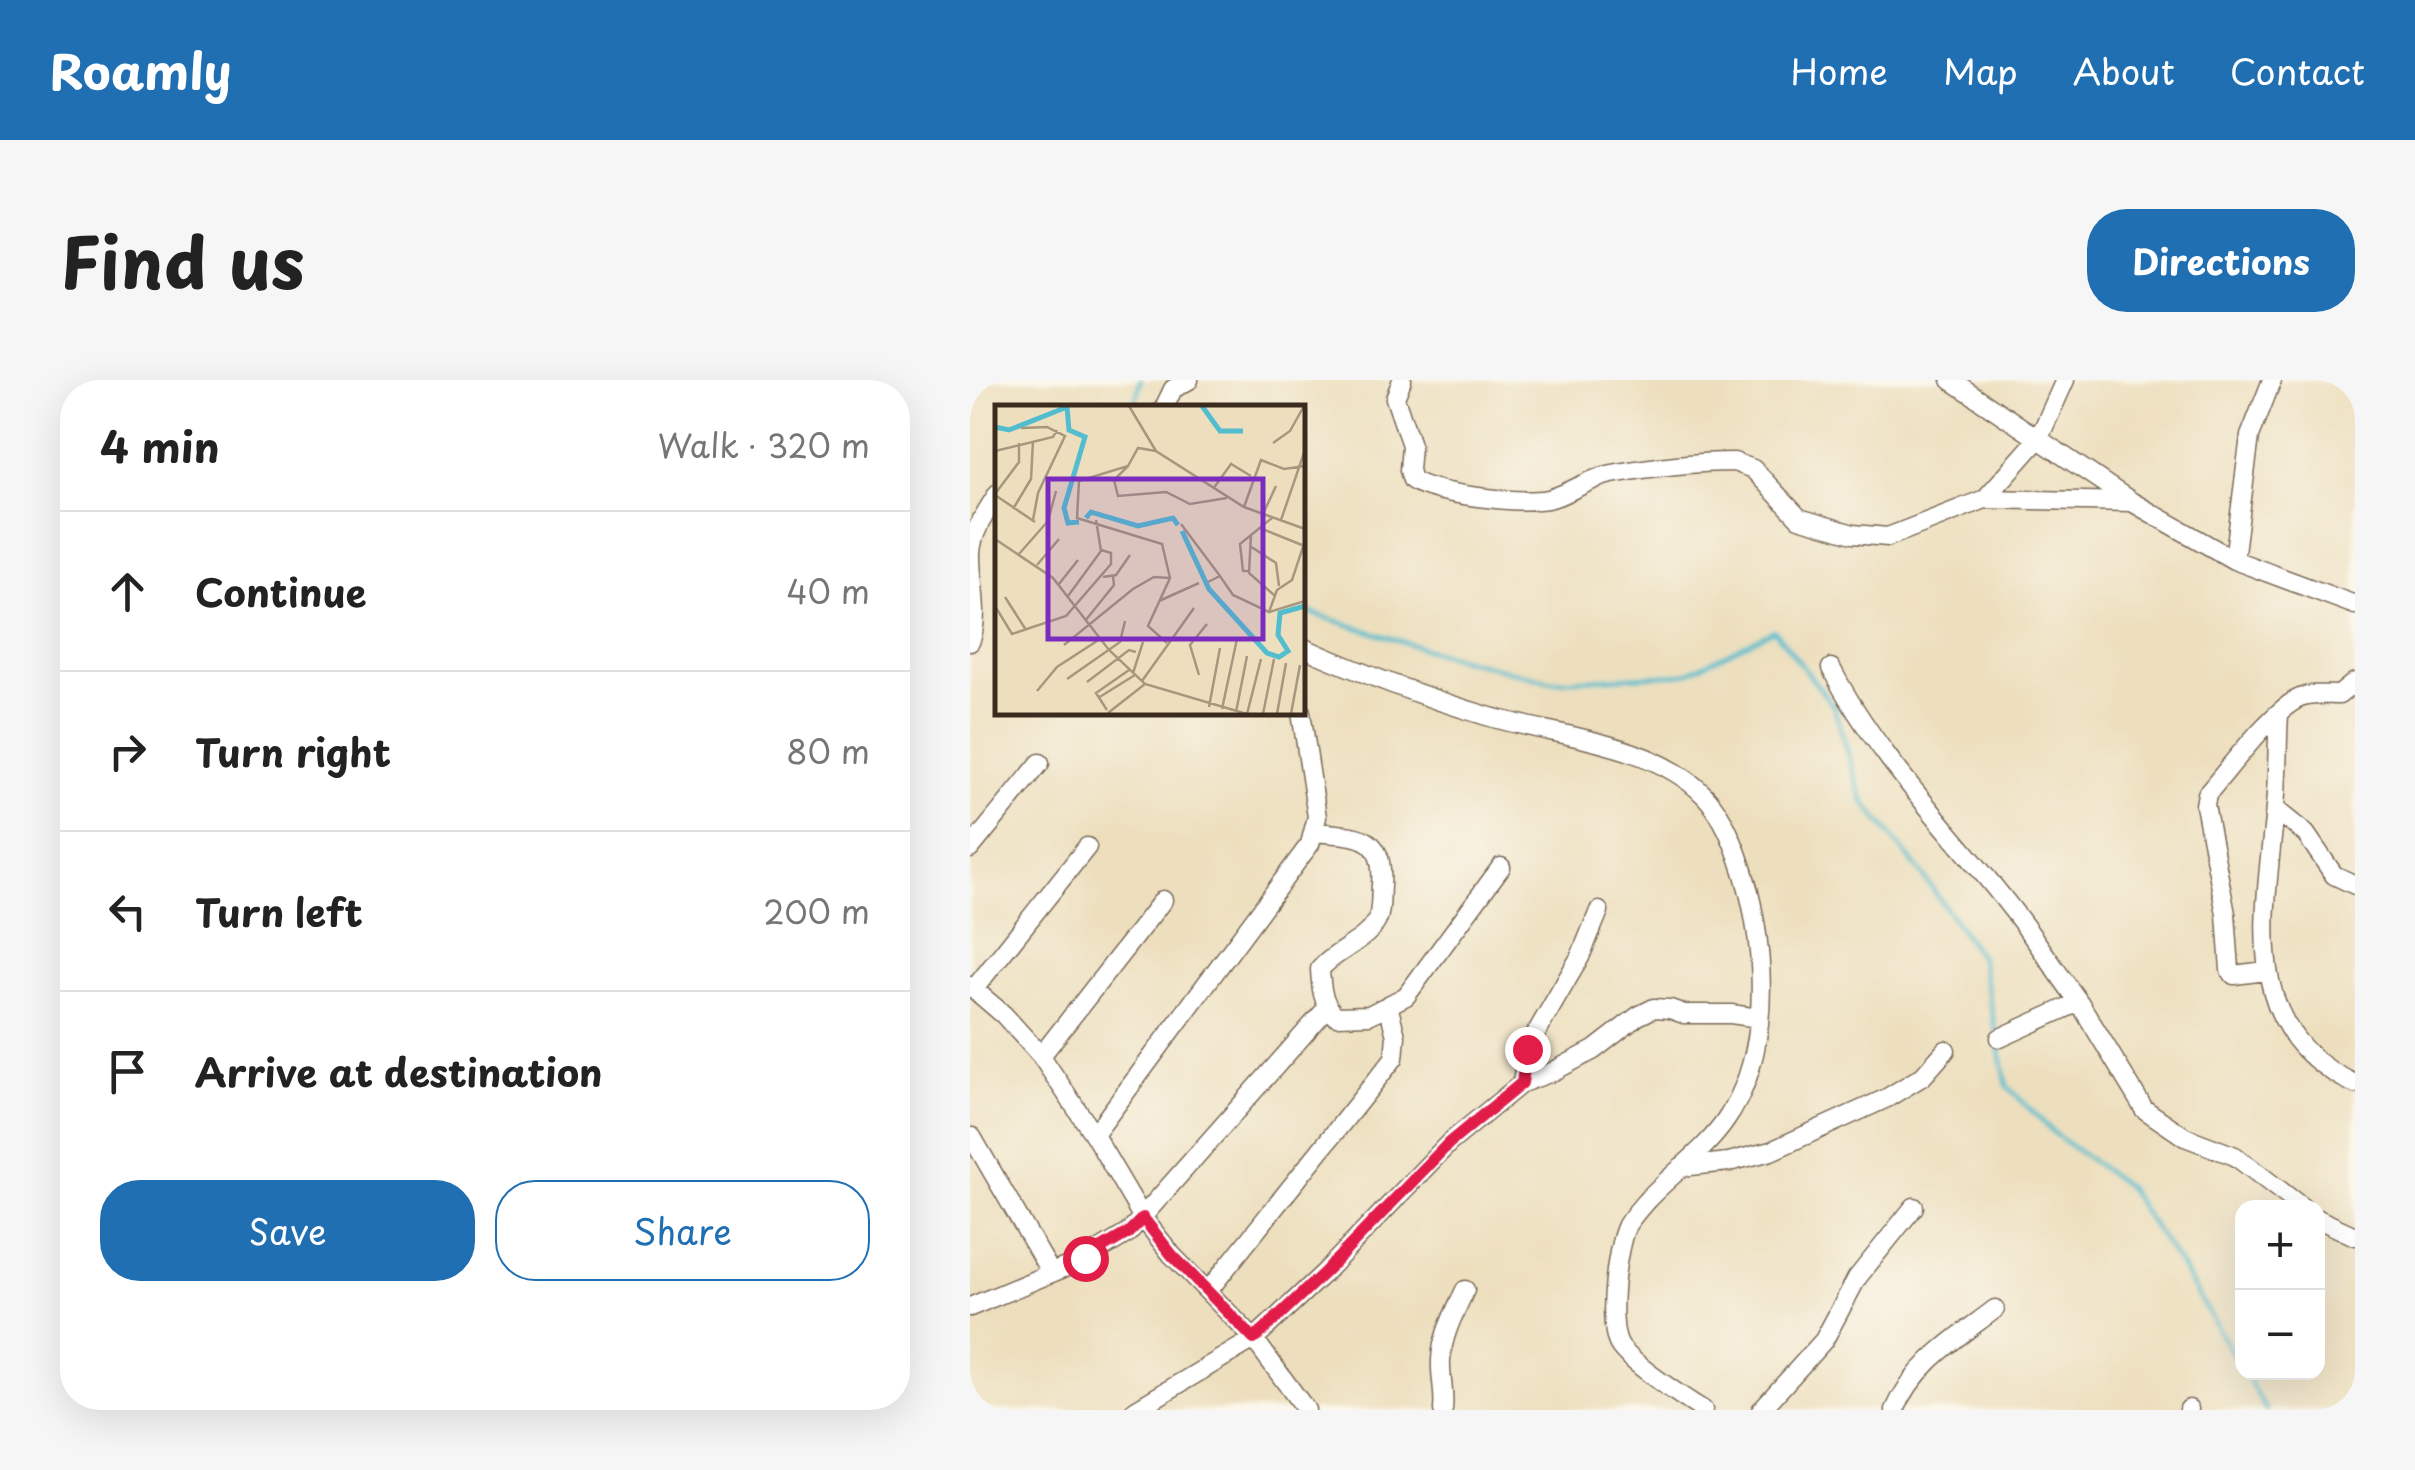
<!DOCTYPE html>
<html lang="en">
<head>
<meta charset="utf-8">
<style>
	:root { --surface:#fff; --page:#f6f6f6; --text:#222; --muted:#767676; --line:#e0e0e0; --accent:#1f6fb2 }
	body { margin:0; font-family:"Playpen Sans",sans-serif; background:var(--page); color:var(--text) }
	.controls { position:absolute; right:30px; bottom:30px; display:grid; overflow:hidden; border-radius:20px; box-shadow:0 10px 40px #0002 }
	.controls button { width:90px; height:90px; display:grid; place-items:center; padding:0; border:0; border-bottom:2px solid var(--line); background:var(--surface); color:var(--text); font:50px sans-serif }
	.stop { position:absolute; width:30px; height:30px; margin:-22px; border:8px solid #e11d48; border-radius:50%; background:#fff }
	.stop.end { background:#e11d48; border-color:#fff; box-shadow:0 2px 10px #0008 }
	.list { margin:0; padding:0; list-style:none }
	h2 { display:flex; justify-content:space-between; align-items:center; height:130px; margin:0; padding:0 40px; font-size:42px }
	h2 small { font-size:32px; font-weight:400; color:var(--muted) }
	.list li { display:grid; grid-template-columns:65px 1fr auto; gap:30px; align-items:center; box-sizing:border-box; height:160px; padding:0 40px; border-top:2px solid var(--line) }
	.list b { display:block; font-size:38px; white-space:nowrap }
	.list em { font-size:32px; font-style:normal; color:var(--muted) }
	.actions { display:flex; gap:20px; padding:30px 40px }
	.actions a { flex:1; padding:22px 0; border:2px solid var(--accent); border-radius:40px; text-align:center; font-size:35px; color:var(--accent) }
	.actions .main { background:var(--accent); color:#fff }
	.icon { flex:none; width:55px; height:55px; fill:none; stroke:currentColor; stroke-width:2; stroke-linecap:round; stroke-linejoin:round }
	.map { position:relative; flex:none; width:1385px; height:1030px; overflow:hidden; border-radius:40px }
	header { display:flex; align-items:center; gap:60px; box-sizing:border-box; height:140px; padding:0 50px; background:var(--accent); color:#fff }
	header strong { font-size:48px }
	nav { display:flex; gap:55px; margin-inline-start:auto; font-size:35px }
	.intro { display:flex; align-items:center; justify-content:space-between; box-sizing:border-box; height:240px; padding:0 60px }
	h1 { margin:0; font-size:70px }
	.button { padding:25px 45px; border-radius:40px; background:var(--accent); color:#fff; font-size:35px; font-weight:700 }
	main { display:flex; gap:60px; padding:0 60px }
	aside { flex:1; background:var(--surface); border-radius:40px; box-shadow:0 10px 40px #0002 }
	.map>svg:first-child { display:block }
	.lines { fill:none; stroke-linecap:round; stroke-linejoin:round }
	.stream { stroke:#53bdd0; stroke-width:4 }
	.minor-casing { stroke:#796956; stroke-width:21 }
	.minor { stroke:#fff; stroke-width:18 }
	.route { stroke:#e11d48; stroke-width:12 }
	.inset-river { fill:none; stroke:#53bdd0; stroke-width:5 }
	.inset-road { fill:none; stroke:#a6977e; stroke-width:2.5 }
	.view { fill:#7b2cbf; fill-opacity:0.15; stroke:#7b2cbf; stroke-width:5 }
	.inset-edge { fill:none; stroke:#3b2a1e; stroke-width:5 }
</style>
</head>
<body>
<header>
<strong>Roamly</strong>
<nav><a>Home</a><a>Map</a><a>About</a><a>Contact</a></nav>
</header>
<div class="intro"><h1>Find us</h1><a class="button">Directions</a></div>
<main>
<aside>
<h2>4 min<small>Walk · 320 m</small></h2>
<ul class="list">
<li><svg class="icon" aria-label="ahead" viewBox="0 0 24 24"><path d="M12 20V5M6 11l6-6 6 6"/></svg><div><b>Continue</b></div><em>40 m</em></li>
<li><svg class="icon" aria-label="right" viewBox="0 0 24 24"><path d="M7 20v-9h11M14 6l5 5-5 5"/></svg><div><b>Turn right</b></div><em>80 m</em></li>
<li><svg class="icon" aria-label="left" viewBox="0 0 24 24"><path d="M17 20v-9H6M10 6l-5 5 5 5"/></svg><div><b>Turn left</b></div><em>200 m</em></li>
<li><svg class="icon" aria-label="arrive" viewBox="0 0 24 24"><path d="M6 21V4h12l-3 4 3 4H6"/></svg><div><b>Arrive at destination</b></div></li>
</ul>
<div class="actions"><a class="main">Save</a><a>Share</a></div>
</aside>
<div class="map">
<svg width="1385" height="1030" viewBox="0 0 1385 1030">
	<rect width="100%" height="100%" fill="#fbf7ec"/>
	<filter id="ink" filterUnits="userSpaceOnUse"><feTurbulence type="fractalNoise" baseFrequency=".01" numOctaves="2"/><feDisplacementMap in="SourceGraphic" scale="20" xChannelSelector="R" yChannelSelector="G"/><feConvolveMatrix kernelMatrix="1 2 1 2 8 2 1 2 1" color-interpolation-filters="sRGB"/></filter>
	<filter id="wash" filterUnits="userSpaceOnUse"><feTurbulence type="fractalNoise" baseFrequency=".0048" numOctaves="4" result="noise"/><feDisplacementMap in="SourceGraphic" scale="40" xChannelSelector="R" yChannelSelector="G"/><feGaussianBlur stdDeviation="2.25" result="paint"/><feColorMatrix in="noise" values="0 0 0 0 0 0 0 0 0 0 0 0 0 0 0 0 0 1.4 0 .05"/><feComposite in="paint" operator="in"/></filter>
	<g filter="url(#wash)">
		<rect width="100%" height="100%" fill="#eddfbe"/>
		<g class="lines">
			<path class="stream" d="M165,28L170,0
				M332,230L468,273L582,301L715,294L804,250L864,327L892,419L955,498L1011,579L1026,651
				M1029,666L1037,706L1086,755L1156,806L1214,891L1272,990
				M1274,992L1296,1030"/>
		</g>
	</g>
	<g filter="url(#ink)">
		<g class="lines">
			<g class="minor-casing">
				<path id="minor" d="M432,0L425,18L441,65L439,90L442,100C466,115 549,124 578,119C600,114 619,98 642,94C681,87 724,82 764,82L783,89L829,138L883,154L918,157L1015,119L1162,122
					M981,0L1162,122L1264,180L1385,225
					M194,28L203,9L219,0
					M1015,119L1069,58L1095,0
					M1264,180L1280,56L1302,0
					M0,262C11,235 0,201 1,173C2,151 17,131 28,113
					M332,267C393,294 453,317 517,336C585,356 684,362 735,416C762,444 779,505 785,542C796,606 794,685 756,740C735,771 701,794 676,821C670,828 662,837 657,845C646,867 637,943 649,965C659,982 715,1019 733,1030
					M861,288C907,377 980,450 1041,528C1065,558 1086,591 1109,622
					M1309,334C1307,365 1308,396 1305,427C1296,533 1267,650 1385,704
					M1305,429L1336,454L1364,495L1385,505
					M345,452C387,456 415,453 411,505C410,517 412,534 405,544C392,563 365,571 350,589C351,608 352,623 366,636L399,635L436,616L531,487
					M0,469L70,383
					M1296,591L1264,595L1260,590L1256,534L1235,425L1237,414C1258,390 1303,329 1330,318C1342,313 1356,315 1369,315L1385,302
					M0,606L34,635L71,676L124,755L173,838L202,875L284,959L336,1030
					M4,609L117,467
					M1030,658L1109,622L1174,729L1215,757L1265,776L1333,828
					M71,676L193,520
					M552,703L557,669L610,577L629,531
					M124,755L340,464L347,437L331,332
					M2,757L81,893
					M711,787L759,782L801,771L917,718L953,696L976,670
					M1348,839L1385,856
					M238,911L424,678L426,656L418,625
					M0,927L115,879L158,853L357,628
					M165,1030L284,959L355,892L479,763L552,703L582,692L624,670L668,636L684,628L700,629L714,634H761L789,638
					M473,1030C475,1013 470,997 471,980C472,955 485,932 495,910
					M791,1030L854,960L887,898L944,827
					M925,1030C945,983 986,959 1025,929
					M1219,1030V1029"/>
			</g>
			<use href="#minor" class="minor"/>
		</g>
	</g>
	<g class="lines" filter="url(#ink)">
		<path class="route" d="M115,878L158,853L173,838L202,875L284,959L355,892L479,763L552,703L557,669"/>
	</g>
	<g transform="translate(25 25)">
		<rect width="310" height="310" fill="#eddfbe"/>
		<path class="inset-river" d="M207,1L225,26H248M0,22L14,25L72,2L74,25L90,32L69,103L73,118L84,117M91,113L96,107L143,121L178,113L183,120M187,126L214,184L272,248L284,252L293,246L283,230L285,208L310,201"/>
		<path class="inset-road" d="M134,1L161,46L249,102L310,124M26,23L52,22L70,31L43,88L38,115M278,38L295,26L309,1M0,46L58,32L62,25M161,46L143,43L133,61L84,76L82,113L167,139L175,173L153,221L172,238M133,61L119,75L123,91L171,87L195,99L232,93M218,84L236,59L256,71M0,89L24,57V38M0,90L40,117M249,102L266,55L289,64L310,61M18,104L36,74L38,36M268,109L281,81M286,115L310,45M186,119L225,171M265,123L307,140M256,129L254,168L279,190M0,134L58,173L114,245L150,279L252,309M255,141L281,158L284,181M24,149L53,116L61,86M42,160L64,134M254,166H248L245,139L277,113M108,172L121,170L135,150M213,177L225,171L238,190L274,207L282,185L297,175L310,136M64,179L83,155M73,191L106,146L101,115M10,192L31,225M164,196L204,178M0,201L17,229L71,211L116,159V148L106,145M274,207L310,196M90,216L119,180L118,171M69,240L138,184L159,172L175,173M138,268L148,237M204,270L195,240L212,219M72,274L125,237L130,216M147,276L199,203M92,277L134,245L141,247M42,286L62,262L105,234M103,293L140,270M214,302L225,243M227,304L242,234M112,305L101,288L134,265M241,307L252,251M113,308L150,279M252,309L266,254M268,309L279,254M282,309L291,258M296,309L305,260"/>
		<path class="view" d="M53,74H268V234H53Z"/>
		<rect width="310" height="310" class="inset-edge"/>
	</g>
</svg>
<div class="controls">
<button>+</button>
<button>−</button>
</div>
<div class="stop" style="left:115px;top:878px"></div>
<div class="stop end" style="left:557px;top:669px"></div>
</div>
</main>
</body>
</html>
